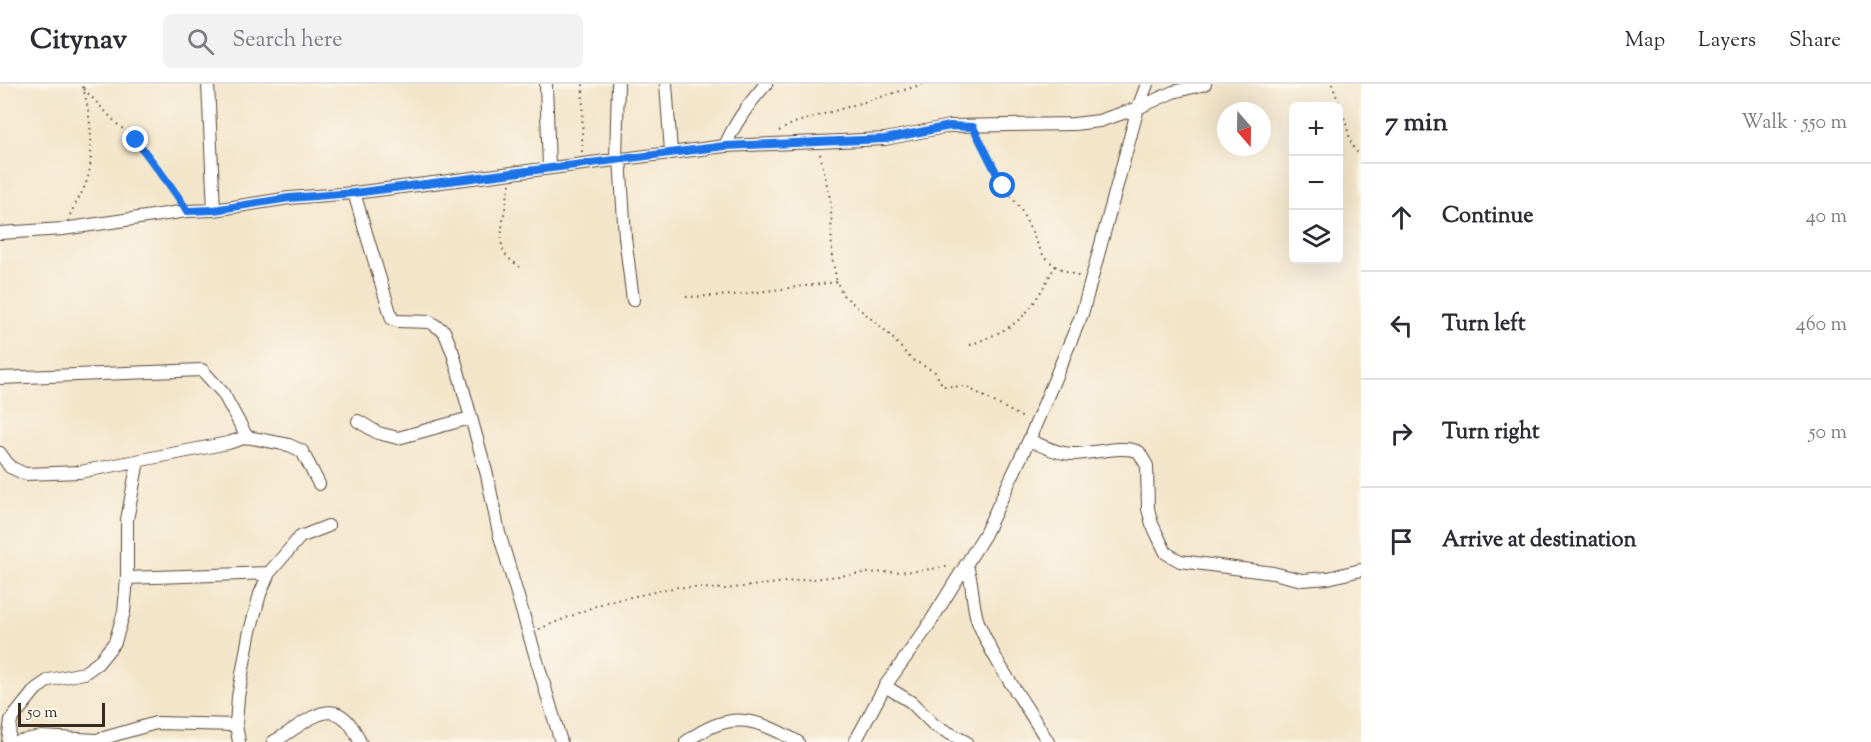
<!DOCTYPE html>
<html lang="en">
<head>
<meta charset="utf-8">
<style>
	:root { --surface:#fff; --page:#f2f2f3; --text:#2b2b33; --muted:#7c7c81; --line:#e1e1e2 }
	body { margin:0; font-family:"Sorts Mill Goudy",serif; background:var(--page); color:var(--text) }
	.controls { position:absolute; right:18px; top:18px; display:grid; overflow:hidden; border-radius:9px; box-shadow:0 6px 24px #0002 }
	.controls button { width:54px; height:54px; display:grid; place-items:center; padding:0; border:0; border-bottom:2px solid var(--line); background:var(--surface); color:var(--text); font:30px sans-serif }
	.compass { position:absolute; left:1217px; top:18px; width:54px; height:54px; border-radius:50%; background:var(--surface); box-shadow:0 6px 24px #0002; rotate:160deg }
	.scale { position:absolute; left:18px; bottom:15px; width:87px; box-sizing:border-box; padding-left:6px; border:3px solid #3b2a1e; border-top:0; font-size:16px; line-height:21px; white-space:nowrap; color:#3b2a1e; -webkit-text-stroke:4px #fbf7ec; paint-order:stroke }
	.stop { position:absolute; width:18px; height:18px; margin:-14px; border:4px solid #1a73e8; border-radius:50%; background:#fff }
	.stop.end { background:#1a73e8; border-color:#fff; box-shadow:0 2px 6px #0008 }
	.list { margin:0; padding:0; list-style:none }
	h2 { display:flex; justify-content:space-between; align-items:center; height:78px; margin:0; padding:0 24px; font-size:26px }
	h2 small { font-size:20px; font-weight:400; color:var(--muted) }
	.list li { display:grid; grid-template-columns:39px 1fr auto; gap:18px; align-items:center; box-sizing:border-box; height:108px; padding:0 24px; border-top:2px solid var(--line) }
	.list b { display:block; font-size:22px; white-space:nowrap }
	.list em { font-size:20px; font-style:normal; color:var(--muted) }
	.icon { flex:none; width:33px; height:33px; fill:none; stroke:currentColor; stroke-width:2; stroke-linecap:round; stroke-linejoin:round }
	.map { position:relative; flex:none; width:1361px; height:658px; overflow:hidden }
	header { display:flex; align-items:center; gap:36px; box-sizing:border-box; height:84px; padding:0 30px; background:var(--surface); border-bottom:2px solid var(--line) }
	header strong { font-size:28px }
	nav { display:flex; gap:33px; margin-inline-start:auto; font-size:21px }
	.search { width:420px; height:54px; background:var(--page); display:flex; align-items:center; gap:15px; box-sizing:border-box; padding:0 21px; border-radius:9px; color:var(--muted); font-size:22px }
	main { display:flex }
	aside { flex:1; background:var(--surface) }
	.map>svg:first-child { display:block }
	.lines { fill:none; stroke-linecap:round; stroke-linejoin:round }
	.minor-casing { stroke:#574638; stroke-width:14 }
	.path { stroke:#574638; stroke-width:2; stroke-dasharray:1.5 4.5; stroke-linecap:butt }
	.minor { stroke:#fff; stroke-width:12 }
	.route { stroke:#1a73e8; stroke-width:8 }
</style>
</head>
<body>
<header>
<strong>Citynav</strong>
<div class="search"><svg class="icon" aria-label="search" viewBox="0 0 24 24"><circle cx="10" cy="10" r="6"/><path d="M15 15l6 6"/></svg>Search here</div>
<nav><a>Map</a><a>Layers</a><a>Share</a></nav>
</header>
<main>
<div class="map">
<svg width="1361" height="658" viewBox="0 0 1361 658">
	<rect width="100%" height="100%" fill="#fbf7ec"/>
	<filter id="ink" filterUnits="userSpaceOnUse"><feTurbulence type="fractalNoise" baseFrequency=".0167" numOctaves="2"/><feDisplacementMap in="SourceGraphic" scale="12" xChannelSelector="R" yChannelSelector="G"/><feConvolveMatrix kernelMatrix="1 2 1 2 8 2 1 2 1" color-interpolation-filters="sRGB"/></filter>
	<filter id="wash" filterUnits="userSpaceOnUse"><feTurbulence type="fractalNoise" baseFrequency=".008" numOctaves="4" result="noise"/><feDisplacementMap in="SourceGraphic" scale="24" xChannelSelector="R" yChannelSelector="G"/><feGaussianBlur stdDeviation="1.35" result="paint"/><feColorMatrix in="noise" values="0 0 0 0 0 0 0 0 0 0 0 0 0 0 0 0 0 1.4 0 .05"/><feComposite in="paint" operator="in"/></filter>
	<g filter="url(#wash)">
		<rect width="100%" height="100%" fill="#f3e5c9"/>
	</g>
	<g filter="url(#ink)">
		<g class="lines">
			<g class="minor-casing">
				<path id="minor" d="M208,0L214,126
					M546,0L549,83
					M666,0L671,68
					M725,62C735,38 749,19 766,0
					M620,74L625,153L633,216
					M616,75L618,0
					M354,109L392,235L398,237L430,238L444,247L453,269L487,391L499,449L561,658
					M0,149L63,145L187,127L214,126L289,114L354,109L725,62L885,55L950,42L1074,40L1099,37L1138,24L1173,8L1205,0
					M0,294L202,286L223,309L247,353L289,361L302,367L319,400
					M358,337L378,349L398,354L470,334
					M1029,356C1043,362 1058,370 1074,370C1092,370 1124,360 1139,368L1147,382L1148,425L1152,440L1166,469L1180,477L1273,489L1302,496L1328,494L1361,486
					M0,369L10,383L25,390L80,388L228,359L247,353
					M966,480C974,498 971,519 978,538C995,580 1025,619 1048,658
					M127,494L269,489
					M885,602L911,618L934,641L966,658
					M8,658L11,636L36,605L49,596L84,589L98,579L115,558L124,528L127,494V436L138,377
					M16,658L41,653L97,656L156,639L236,641
					M239,658L236,641L238,613L249,551L260,510L269,489L300,453L328,442
					M273,658C308,639 336,602 360,658
					M686,658C729,626 754,633 798,658
					M855,658L885,602L926,545L985,450L1029,356L1082,230L1138,24L1147,0"/>
			</g>
			<path class="path" d="M1332,0L1344,33L1352,62L1361,73
				M84,5L118,41L136,56L156,84L173,103L181,117
				M779,47L794,39L924,0
				M979,54L1003,102L1020,124L1043,171L1055,182L1080,193
				M582,68L583,0
				M820,70L831,119L832,174L837,198L843,211L888,249L911,275L935,288L943,302L967,303L1025,335
				M510,100C507,117 498,150 503,166C506,174 514,178 520,183
				M70,131C76,118 86,104 89,89C94,60 90,27 82,0
				M686,213L733,211L837,198
				M970,261C1024,240 1028,232 1055,182
				M539,545L603,519L678,503L725,505L865,489L917,487L951,482"/>
			<use href="#minor" class="minor"/>
		</g>
	</g>
	<g class="lines" filter="url(#ink)">
		<path class="route" d="M136,56C153,80 172,101 187,127L214,126L289,114L354,109L725,62L885,55L950,42L973,43L1003,102"/>
	</g>
</svg>
<div class="controls">
<button>+</button>
<button>−</button>
<button><svg class="icon" aria-label="layers" viewBox="0 0 24 24"><path d="M12 4l9 5-9 5-9-5zM3 14l9 5 9-5"/></svg></button>
</div>
<svg class="compass" viewBox="-18 -18 36 36"><path d="M0-13l5 13h-10z" fill="#e53935"/><path d="M0 13l5-13h-10z" fill="#7c7c81"/></svg>
<div class="scale">50 m</div>
<div class="stop" style="left:1003px;top:102px"></div>
<div class="stop end" style="left:136px;top:56px"></div>
</div>
<aside>
<h2>7 min<small>Walk · 550 m</small></h2>
<ul class="list">
<li><svg class="icon" aria-label="ahead" viewBox="0 0 24 24"><path d="M12 20V5M6 11l6-6 6 6"/></svg><div><b>Continue</b></div><em>40 m</em></li>
<li><svg class="icon" aria-label="left" viewBox="0 0 24 24"><path d="M17 20v-9H6M10 6l-5 5 5 5"/></svg><div><b>Turn left</b></div><em>460 m</em></li>
<li><svg class="icon" aria-label="right" viewBox="0 0 24 24"><path d="M7 20v-9h11M14 6l5 5-5 5"/></svg><div><b>Turn right</b></div><em>50 m</em></li>
<li><svg class="icon" aria-label="arrive" viewBox="0 0 24 24"><path d="M6 21V4h12l-3 4 3 4H6"/></svg><div><b>Arrive at destination</b></div></li>
</ul>
</aside>
</main>
</body>
</html>
